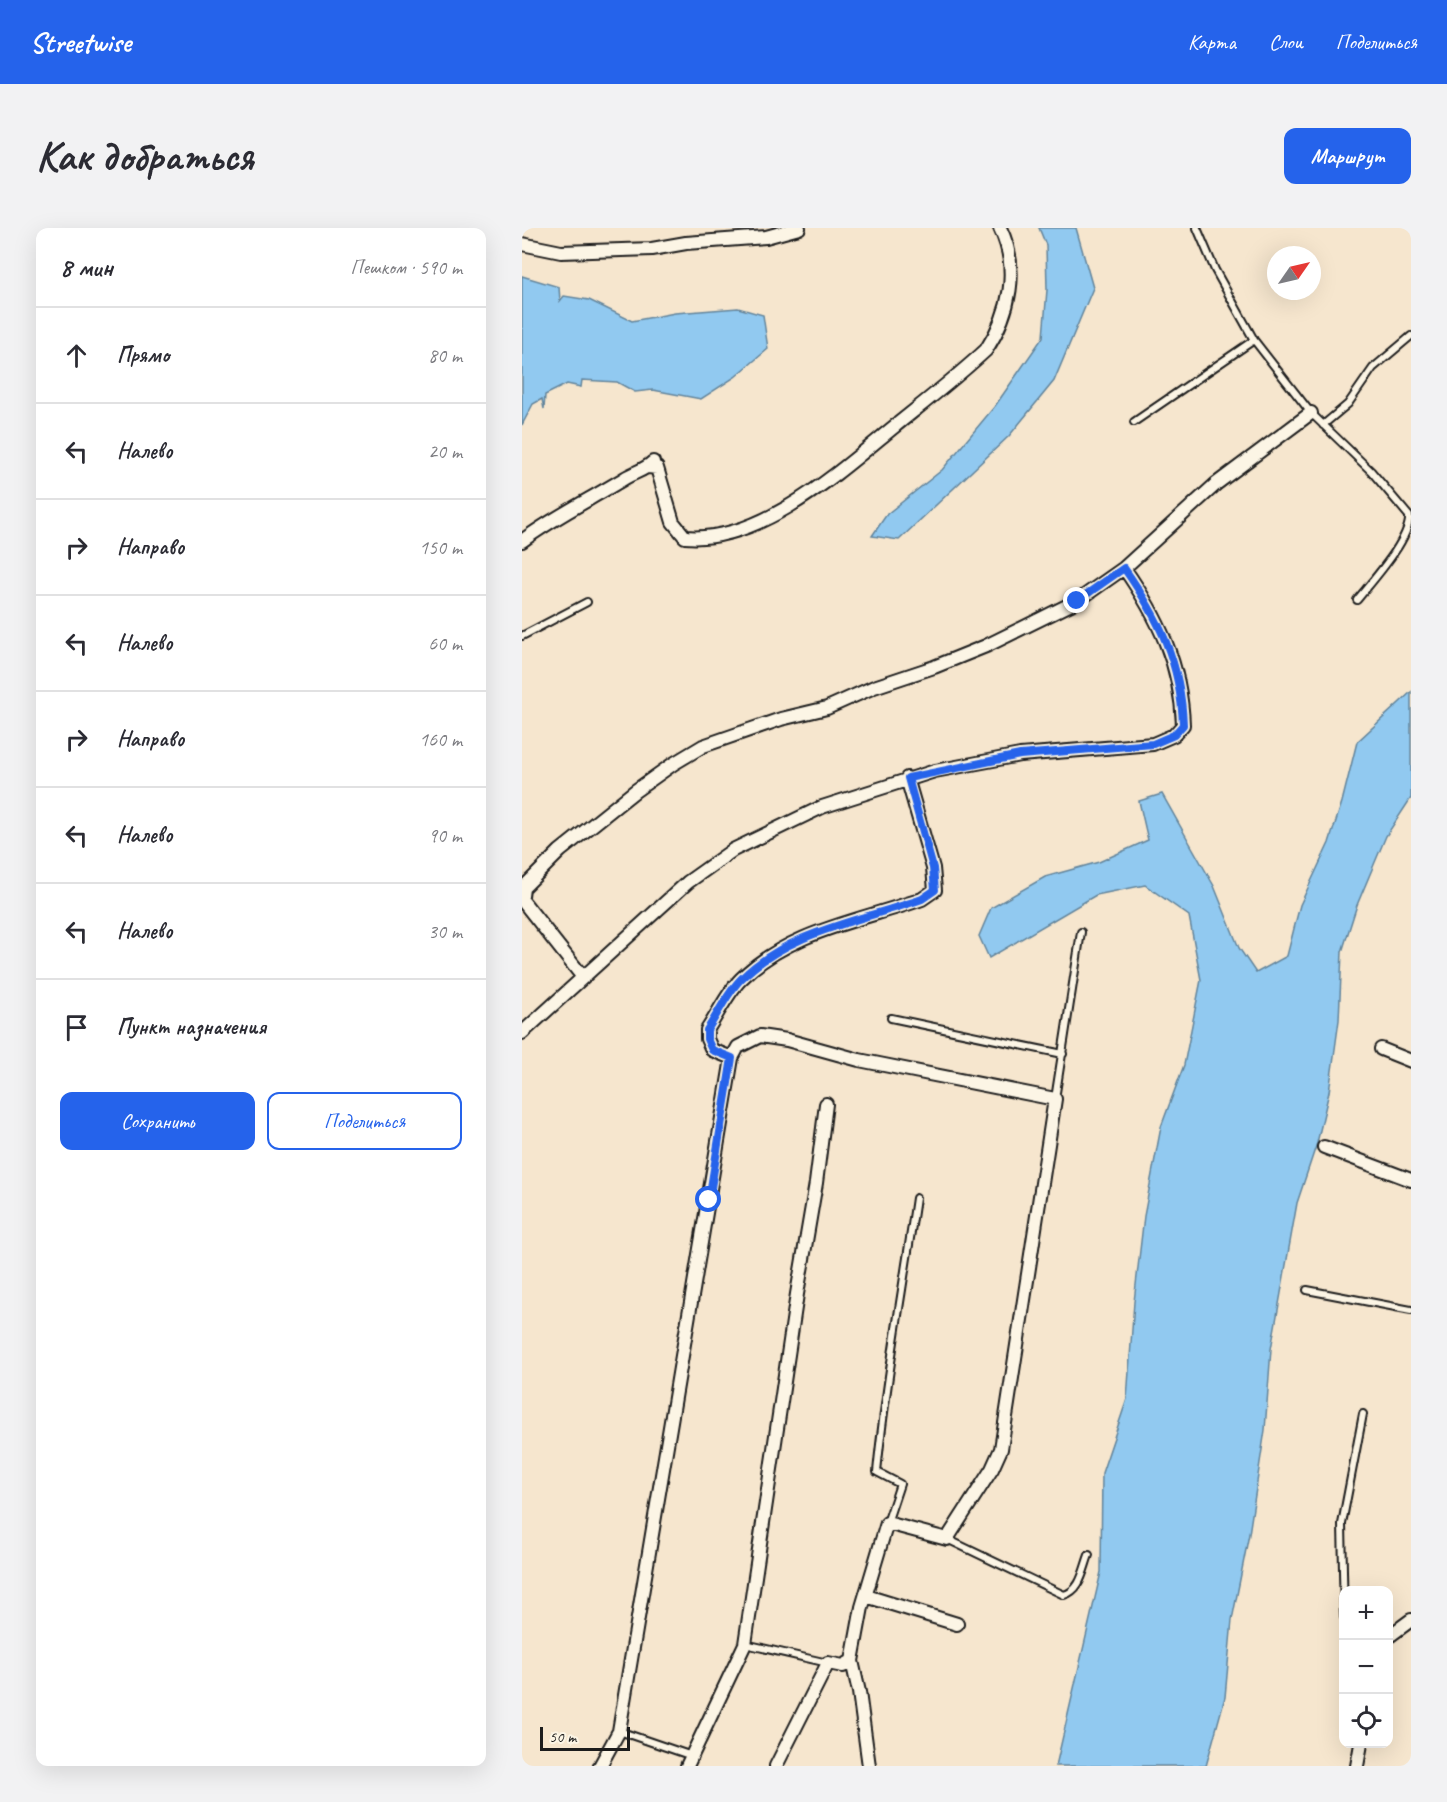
<!DOCTYPE html>
<html lang="ru">
<head>
<meta charset="utf-8">
<style>
	:root { --surface:#fff; --page:#f2f2f3; --text:#2b2b33; --muted:#7c7c81; --line:#e1e1e2; --accent:#2563eb }
	body { margin:0; font-family:Caveat,sans-serif; background:var(--page); color:var(--text) }
	.controls { position:absolute; right:18px; bottom:18px; display:grid; overflow:hidden; border-radius:12px; box-shadow:0 6px 24px #0002 }
	.controls button { width:54px; height:54px; display:grid; place-items:center; padding:0; border:0; border-bottom:2px solid var(--line); background:var(--surface); color:var(--text); font:30px sans-serif }
	.compass { position:absolute; left:745px; top:18px; width:54px; height:54px; border-radius:50%; background:var(--surface); box-shadow:0 6px 24px #0002; rotate:56deg }
	.scale { position:absolute; left:18px; bottom:15px; width:90px; box-sizing:border-box; padding-left:6px; border:3px solid #1c1c1c; border-top:0; font-size:16px; line-height:21px; white-space:nowrap; color:#1c1c1c; -webkit-text-stroke:4px #fcf5e5; paint-order:stroke }
	.stop { position:absolute; width:18px; height:18px; margin:-14px; border:4px solid #2563eb; border-radius:50%; background:#fff }
	.stop.end { background:#2563eb; border-color:#fff; box-shadow:0 2px 6px #0008 }
	.list { margin:0; padding:0; list-style:none }
	h2 { display:flex; justify-content:space-between; align-items:center; height:78px; margin:0; padding:0 24px; font-size:26px }
	h2 small { font-size:20px; font-weight:400; color:var(--muted) }
	.list li { display:grid; grid-template-columns:39px 1fr auto; gap:18px; align-items:center; box-sizing:border-box; height:96px; padding:0 24px; border-top:2px solid var(--line) }
	.list b { display:block; font-size:22px; white-space:nowrap }
	.list em { font-size:20px; font-style:normal; color:var(--muted) }
	.actions { display:flex; gap:12px; padding:18px 24px }
	.actions a { flex:1; padding:14px 0; border:2px solid var(--accent); border-radius:12px; text-align:center; font-size:21px; color:var(--accent) }
	.actions .main { background:var(--accent); color:#fff }
	.icon { flex:none; width:33px; height:33px; fill:none; stroke:currentColor; stroke-width:2; stroke-linecap:round; stroke-linejoin:round }
	.map { position:relative; flex:none; width:889px; height:1538px; overflow:hidden; border-radius:12px }
	header { display:flex; align-items:center; gap:36px; box-sizing:border-box; height:84px; padding:0 30px; background:var(--accent); color:#fff }
	header strong { font-size:28px }
	nav { display:flex; gap:33px; margin-inline-start:auto; font-size:21px }
	.intro { display:flex; align-items:center; justify-content:space-between; box-sizing:border-box; height:144px; padding:0 36px }
	h1 { margin:0; font-size:42px }
	.button { padding:15px 27px; border-radius:12px; background:var(--accent); color:#fff; font-size:21px; font-weight:700 }
	main { display:flex; gap:36px; padding:0 36px }
	aside { flex:1; background:var(--surface); border-radius:12px; box-shadow:0 6px 24px #0002 }
	.map>svg:first-child { display:block }
	.water { fill:#91c9f0; stroke:#62849b; stroke-width:1.5 }
	.lines { fill:none; stroke-linecap:round; stroke-linejoin:round }
	.service-casing { stroke:#1c1c1c; stroke-width:10 }
	.minor-casing { stroke:#1c1c1c; stroke-width:16 }
	.service { stroke:#fcf5e5; stroke-width:6 }
	.minor { stroke:#fcf5e5; stroke-width:12 }
	.route { stroke:#2563eb; stroke-width:8 }
</style>
</head>
<body>
<header>
<strong>Streetwise</strong>
<nav><a>Карта</a><a>Слои</a><a>Поделиться</a></nav>
</header>
<div class="intro"><h1>Как добраться</h1><a class="button">Маршрут</a></div>
<main>
<aside>
<h2>8 мин<small>Пешком · 590 m</small></h2>
<ul class="list">
<li><svg class="icon" aria-label="ahead" viewBox="0 0 24 24"><path d="M12 20V5M6 11l6-6 6 6"/></svg><div><b>Прямо</b></div><em>80 m</em></li>
<li><svg class="icon" aria-label="left" viewBox="0 0 24 24"><path d="M17 20v-9H6M10 6l-5 5 5 5"/></svg><div><b>Налево</b></div><em>20 m</em></li>
<li><svg class="icon" aria-label="right" viewBox="0 0 24 24"><path d="M7 20v-9h11M14 6l5 5-5 5"/></svg><div><b>Направо</b></div><em>150 m</em></li>
<li><svg class="icon" aria-label="left" viewBox="0 0 24 24"><path d="M17 20v-9H6M10 6l-5 5 5 5"/></svg><div><b>Налево</b></div><em>60 m</em></li>
<li><svg class="icon" aria-label="right" viewBox="0 0 24 24"><path d="M7 20v-9h11M14 6l5 5-5 5"/></svg><div><b>Направо</b></div><em>160 m</em></li>
<li><svg class="icon" aria-label="left" viewBox="0 0 24 24"><path d="M17 20v-9H6M10 6l-5 5 5 5"/></svg><div><b>Налево</b></div><em>90 m</em></li>
<li><svg class="icon" aria-label="left" viewBox="0 0 24 24"><path d="M17 20v-9H6M10 6l-5 5 5 5"/></svg><div><b>Налево</b></div><em>30 m</em></li>
<li><svg class="icon" aria-label="arrive" viewBox="0 0 24 24"><path d="M6 21V4h12l-3 4 3 4H6"/></svg><div><b>Пункт назначения</b></div></li>
</ul>
<div class="actions"><a class="main">Сохранить</a><a>Поделиться</a></div>
</aside>
<div class="map">
<svg width="889" height="1538" viewBox="0 0 889 1538">
	<rect width="100%" height="100%" fill="#f6e6ce"/>
	<filter id="ink" filterUnits="userSpaceOnUse"><feTurbulence type="fractalNoise" baseFrequency=".0167" numOctaves="2"/><feDisplacementMap in="SourceGraphic" scale="12" xChannelSelector="R" yChannelSelector="G"/><feConvolveMatrix kernelMatrix="1 2 1 2 8 2 1 2 1" color-interpolation-filters="sRGB"/></filter>
	<g filter="url(#ink)">
		<path class="water" d="M517,0H554L571,60L532,153L487,208L377,312L350,308L365,286L420,242L473,178L521,109L525,62L524,17Z
			M0,48L37,59L38,73L42,68L67,72L110,93L153,85L216,80L241,87L246,121L213,149L179,171L131,162L113,164L95,154L60,152L59,159L45,156L23,167L22,181L20,171L11,176L0,197Z
			M889,464V570L864,608L835,677L820,724L817,792L807,864L795,915L775,975L749,1121L743,1202L727,1306L710,1392L703,1469L684,1538H534L579,1344L580,1245L605,1171L612,1074L622,988L639,899L662,837L679,752L667,688L623,657L574,667L467,730L457,708L469,680L523,649L577,634L626,612L617,573L640,566L692,658L717,720L734,745L765,728L778,677L807,615L820,574L835,514Z"/>
		<g class="lines">
			<g class="service-casing">
				<path id="service" d="M675,0L693,42L732,112L789,185L849,243L887,288C889,311 850,353 835,372
					M612,194L732,112
					M801,197L826,176L851,140L889,108
					M0,408L65,374
					M369,790L541,826
					M533,871L559,704
					M785,1062L889,1082
					M365,1295L378,1256L355,1244C364,1152 381,1061 394,970
					M425,1311L542,1367C559,1362 561,1343 567,1327
					M822,1389L820,1296L841,1186
					M223,1416L306,1435
					M97,1503L170,1528"/>
			</g>
			<g class="minor-casing">
				<path id="minor" d="M0,16L39,24L130,21L164,15L244,9L277,0
					M126,239L135,240L151,294L163,309C239,316 319,242 373,198C404,173 435,149 464,122C488,85 498,41 478,0
					M0,313C32,289 69,271 103,250C113,244 123,242 131,234
					M0,668L1,660L38,623L113,563L151,536L181,518L259,491L305,480L352,459L412,439L464,418L555,373L602,340L694,256L789,185
					M0,672L60,748
					M0,805L166,654L211,622L300,579L413,543L498,527L631,516L652,507L661,497C659,436 636,389 602,340
					M859,821L889,833
					M210,830L216,819L238,808L265,812L337,832L533,871L479,1221L470,1241L425,1311L365,1295L340,1379L330,1433L337,1464L347,1538
					M802,919L889,952
					M344,1368L435,1396
					M866,1409L889,1392
					M78,1538L97,1503L210,830L190,822L185,811V802C196,786 205,765 219,751C267,703 338,693 400,671L413,662L411,640L385,550
					M165,1538L223,1416L275,1066L294,955L304,876
					M254,1538L306,1435L321,1438L330,1433
					M835,1538L839,1516"/>
			</g>
			<use href="#service" class="service"/>
			<use href="#minor" class="minor"/>
		</g>
	</g>
	<g class="lines" filter="url(#ink)">
		<path class="route" d="M187,972L210,830L190,822L185,811V802C196,786 205,765 219,751C267,703 338,693 400,671L413,662L411,640L386,550L498,527L631,516L652,507L661,497C659,435 637,390 602,340L555,373"/>
	</g>
</svg>
<div class="controls">
<button>+</button>
<button>−</button>
<button><svg class="icon" aria-label="locate" viewBox="0 0 24 24"><circle cx="12" cy="12" r="6"/><path d="M12 2v4M12 18v4M2 12h4M18 12h4"/></svg></button>
</div>
<svg class="compass" viewBox="-18 -18 36 36"><path d="M0-13l5 13h-10z" fill="#e53935"/><path d="M0 13l5-13h-10z" fill="#7c7c81"/></svg>
<div class="scale">50 m</div>
<div class="stop" style="left:187px;top:972px"></div>
<div class="stop end" style="left:555px;top:373px"></div>
</div>
</main>
</body>
</html>
